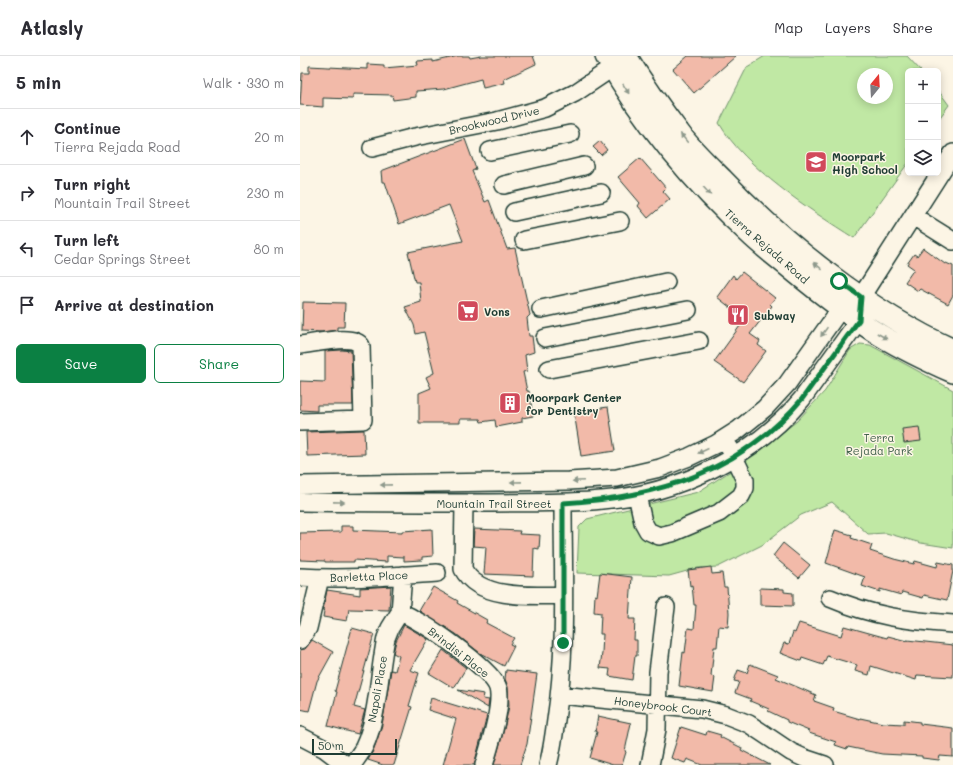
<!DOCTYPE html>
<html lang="en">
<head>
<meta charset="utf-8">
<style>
	:root { --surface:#fff; --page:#f2f2f3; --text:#2b2b33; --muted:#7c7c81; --line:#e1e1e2; --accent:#0b8043 }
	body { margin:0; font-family:Mali,sans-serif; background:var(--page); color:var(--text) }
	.controls { position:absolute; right:12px; top:12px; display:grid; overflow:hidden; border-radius:6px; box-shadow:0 2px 10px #0003 }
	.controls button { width:36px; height:36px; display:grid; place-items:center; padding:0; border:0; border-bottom:1px solid var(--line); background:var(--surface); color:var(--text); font:20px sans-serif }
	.compass { position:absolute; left:557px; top:12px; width:36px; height:36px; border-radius:50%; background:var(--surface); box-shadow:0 2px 10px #0003; rotate:18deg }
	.scale { position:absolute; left:12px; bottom:10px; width:85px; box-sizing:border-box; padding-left:4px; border:2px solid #1f3d34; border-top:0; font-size:11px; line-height:14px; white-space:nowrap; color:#1f3d34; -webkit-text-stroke:3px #fcf5e5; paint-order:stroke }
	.stop { position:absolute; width:12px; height:12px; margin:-9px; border:3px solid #0b8043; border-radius:50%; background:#fff }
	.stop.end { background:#0b8043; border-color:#fff; box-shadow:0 1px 4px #0008 }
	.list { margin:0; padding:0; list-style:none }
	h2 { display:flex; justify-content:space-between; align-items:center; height:52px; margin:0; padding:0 16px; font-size:17px }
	h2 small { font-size:13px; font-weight:400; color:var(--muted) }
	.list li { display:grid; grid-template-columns:26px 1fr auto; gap:12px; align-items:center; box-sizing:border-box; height:56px; padding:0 16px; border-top:1px solid var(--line) }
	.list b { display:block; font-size:15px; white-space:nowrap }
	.list p { margin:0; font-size:13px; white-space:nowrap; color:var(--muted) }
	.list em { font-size:13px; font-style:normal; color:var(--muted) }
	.actions { display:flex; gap:8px; padding:12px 16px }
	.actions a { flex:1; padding:9px 0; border:1px solid var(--accent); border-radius:6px; text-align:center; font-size:14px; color:var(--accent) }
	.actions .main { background:var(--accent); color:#fff }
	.icon { flex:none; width:22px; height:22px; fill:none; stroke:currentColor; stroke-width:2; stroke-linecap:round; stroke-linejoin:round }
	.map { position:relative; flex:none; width:653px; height:709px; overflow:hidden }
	header { display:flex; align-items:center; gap:24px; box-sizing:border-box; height:56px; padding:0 20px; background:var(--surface); border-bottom:1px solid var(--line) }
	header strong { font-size:19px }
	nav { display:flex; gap:22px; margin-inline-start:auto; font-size:14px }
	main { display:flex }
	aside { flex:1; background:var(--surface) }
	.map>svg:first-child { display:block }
	.green { fill:#c0e8a4; stroke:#70926c; fill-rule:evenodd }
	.building { fill:#f2baa9; stroke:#1f3d34 }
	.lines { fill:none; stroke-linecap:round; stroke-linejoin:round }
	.minor-casing { stroke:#1f3d34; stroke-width:20 }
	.major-casing { stroke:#1f3d34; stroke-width:24 }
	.minor { stroke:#fcf5e5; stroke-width:17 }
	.major { stroke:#fcf5e5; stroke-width:21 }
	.oneway { fill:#8e998c }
	.route { stroke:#0b8043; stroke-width:5 }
	.labels { text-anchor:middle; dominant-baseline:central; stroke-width:3; stroke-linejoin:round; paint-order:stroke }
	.street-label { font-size:11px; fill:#1f3d34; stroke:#fcf5e5 }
	.poi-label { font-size:11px; font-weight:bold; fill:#1f3d34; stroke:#fcf5e5; text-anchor:start }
	.park-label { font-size:11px; fill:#3f5f4a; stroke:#fcf5e5 }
</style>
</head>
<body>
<header>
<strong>Atlasly</strong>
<nav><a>Map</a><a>Layers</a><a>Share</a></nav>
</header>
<main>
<aside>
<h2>5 min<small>Walk · 330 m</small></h2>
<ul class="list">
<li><svg class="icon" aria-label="ahead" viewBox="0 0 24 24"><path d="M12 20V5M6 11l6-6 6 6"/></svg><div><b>Continue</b><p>Tierra Rejada Road</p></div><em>20 m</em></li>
<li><svg class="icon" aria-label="right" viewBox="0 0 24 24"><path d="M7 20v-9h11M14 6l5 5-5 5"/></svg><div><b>Turn right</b><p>Mountain Trail Street</p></div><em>230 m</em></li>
<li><svg class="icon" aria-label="left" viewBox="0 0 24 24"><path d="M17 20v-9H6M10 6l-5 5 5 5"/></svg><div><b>Turn left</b><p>Cedar Springs Street</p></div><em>80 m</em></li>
<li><svg class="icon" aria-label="arrive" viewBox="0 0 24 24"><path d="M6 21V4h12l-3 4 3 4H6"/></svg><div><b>Arrive at destination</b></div></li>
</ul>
<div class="actions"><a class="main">Save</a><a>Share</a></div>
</aside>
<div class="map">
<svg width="653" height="709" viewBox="0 0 653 709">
	<rect width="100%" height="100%" fill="#fcf5e5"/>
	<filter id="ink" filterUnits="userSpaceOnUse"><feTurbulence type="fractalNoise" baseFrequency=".025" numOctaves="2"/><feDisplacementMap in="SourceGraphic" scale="8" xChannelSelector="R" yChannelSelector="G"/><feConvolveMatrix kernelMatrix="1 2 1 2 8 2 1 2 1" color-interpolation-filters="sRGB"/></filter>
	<g filter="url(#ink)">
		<path class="green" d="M465,0H607L621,15H608V107L554,182C510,154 445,112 419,67L447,11ZM563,18H587V42H563Z
			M638,34L649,49L638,64Z
			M560,288L570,289L653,334V492L621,487L586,477L568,478L532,446L501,459L462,489L418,511L398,512L369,520L277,517L279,471L287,463L398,436L443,407L497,365L525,335L550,294Z"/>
		<path class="building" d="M158,0H169L170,2L181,0H233L236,8L204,23L205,27L183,32L181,23L144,33L116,35V41L93,44L92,39L53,38V43L23,42V51L0,49L2,17H9V10L67,13V8L84,9V12L118,9L117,5L133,4V6Z
			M388,0H436L394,37L373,13Z
			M165,83L176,113L172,115L185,146L189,144L207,193L215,192L230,259L227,262L229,280H232L234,296L225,299L227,315L223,316L227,335H229L233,360L222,362V366L196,371L195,364L181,366L180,363H160V367H119V337L131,332L126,321L134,317L124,276L116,278L114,269L105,251L121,246L119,226H115L108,196L163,185L149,149L99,168L85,126H82L81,115Z
			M300,85L307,94L301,99L293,91Z
			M340,102L366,132L363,135L370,143L348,162L338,150L340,147L318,121Z
			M623,192L645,208L646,207L653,210V239L648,248L620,233L618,235L605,226L614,213L607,208L614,198L617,200Z
			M442,216L475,242L470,248L472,250L450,278L460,285L458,289L466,295L443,326L414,306L445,263L417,241L433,219L436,223Z
			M3,246L45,247L44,271H37V274L22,276L2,275Z
			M42,294L51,295L53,349H17V355L0,354V325L25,326V295Z
			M308,351L315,395L281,400L274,356Z
			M619,371L621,385L604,387L602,373Z
			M64,374L65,398L7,400L6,376Z
			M41,470H53V474L102,476V475L132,473L133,500L122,501V504L104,505V501L87,500V506L54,504V506H25V505L0,504V477L41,476Z
			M174,473L220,475L219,478L240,479L239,493L234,492L233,520L184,518L186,491L173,490Z
			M535,474L552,479L551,482L572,489L570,495L594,503L614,508L615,505L637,511L638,506L653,509V515L647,544L624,539L623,542L602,536L601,539L580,533V536L562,530L565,521L526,507Z
			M483,487L510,509L499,522L473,500Z
			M411,511L412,518L422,517L424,531H427L429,557L428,571L419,570L417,591H414L411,620L415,621L413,636L379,630L383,596L385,597L388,572L394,573L396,549H394L392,529L390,530L388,514Z
			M300,517L332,521L329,563H335L334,584H337V600H335L332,624L309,620L310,613L300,612L302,597L303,578H300L301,557L294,556L295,539L297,540Z
			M91,530L89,554L49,553L47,565L23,561L24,555L23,554L27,534L60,539V532Z
			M133,531L158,545L157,547L187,564L186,567L214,582L210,588L214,590L204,610L180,597L156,578L119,555Z
			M460,532L484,533V536L493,537V550L460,549Z
			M499,567L541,580L544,570L587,582L588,580L607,585V584L653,589V621L617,619L616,624L571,610L569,619L555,615L557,609L527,600L523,609L502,602L501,605L480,597L484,587L489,588L493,576L495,577Z
			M104,569L128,583L110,614L119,617L109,650L112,651L94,709H83L68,704L73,695L82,669L91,614L95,615L99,600L93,597L96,585Z
			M52,572L74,578L54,651L65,654L58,678L28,670L37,636L35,635Z
			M12,584L33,596L17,625L9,655L0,653V594L5,593Z
			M143,594L166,612L154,632L129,617Z
			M450,608L478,619L476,622L516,639L514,645L534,652L533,655L560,663V662L583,667L604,668V664L620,666V668L653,672V701L640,700L639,704L622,702V700L582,698L548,691L547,693L535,689L536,686L509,677V675L487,666V664L468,655L469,653L450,645L451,643L435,637L439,626L434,625L438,614L447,617Z
			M206,614L237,618L227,688L220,709H194L204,673L209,650L208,631L205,623Z
			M158,634L184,638L183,643L189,644L188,652Z
			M131,642L187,659L174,709H143L156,663L128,654Z
			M298,660L331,667L325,695L326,696L322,709H313L290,702L297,676H295Z
			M381,671L406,679L407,675L421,679L420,681L442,692L441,694L470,709H402L387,703L385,707L371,702Z"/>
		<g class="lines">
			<g class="minor-casing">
				<path id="minor" d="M72,92L115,81L197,65L245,52L275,37L324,4
					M190,95L270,78
					M204,129L284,110
					M214,156L301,137
					M613,160L653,185
					M224,184L320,165
					M241,253L366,226
					M245,282L388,254
					M0,289C13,288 54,277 61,290L63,364L0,366
					M249,313L399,285
					M0,429L269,425L317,422L360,412L389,401L416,388L438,374L465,352L487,328L541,252L551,247
					M337,439L343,466L348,475L359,480L372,477L419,457L441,440L445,432V424L429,391
					M0,446C61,447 123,447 184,447C224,446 263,448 302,444C378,438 453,401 502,343L559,264L561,241L653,97
					M164,447L163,513C179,544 233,540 263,539
					M0,521C45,524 92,520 137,517
					M530,542C572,560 608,565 653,568
					M100,556C107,559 113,562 119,566C136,575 193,615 198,632C203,649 189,692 184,709
					M100,556L103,519
					M0,584L8,572L20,522
					M260,639L402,653L426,659L449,668L491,696L504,702L525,709
					M0,680L25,693L46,709
					M52,709C56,703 61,697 64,691C78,662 79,615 86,582L90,572L100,556
					M248,709C252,695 254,679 256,664C267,593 263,519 263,447
					M350,709L357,673L358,616L366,551"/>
			</g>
			<g class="major-casing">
				<path id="major" d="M306,0C344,67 396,129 453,181C465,192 478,202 490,212C518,235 549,260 580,279C603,293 628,305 653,316
					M326,0C343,28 363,56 383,82C395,97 409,110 423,124C486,190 570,256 653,294"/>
			</g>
			<use href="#minor" class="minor"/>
			<use href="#major" class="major"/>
		</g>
		<defs><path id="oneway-solid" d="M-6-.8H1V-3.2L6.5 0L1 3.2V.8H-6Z"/></defs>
		<g class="oneway">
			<use href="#oneway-solid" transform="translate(326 33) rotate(58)"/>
			<use href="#oneway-solid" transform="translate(384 82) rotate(-129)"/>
			<use href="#oneway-solid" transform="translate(407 135) rotate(48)"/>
			<use href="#oneway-solid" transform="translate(518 210) rotate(-140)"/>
			<use href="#oneway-solid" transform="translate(524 276) rotate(125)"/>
			<use href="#oneway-solid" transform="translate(582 280) rotate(30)"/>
			<use href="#oneway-solid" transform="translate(403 395) rotate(155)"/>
			<use href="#oneway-solid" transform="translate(278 425) rotate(177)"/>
			<use href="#oneway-solid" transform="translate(216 426) rotate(179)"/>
			<use href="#oneway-solid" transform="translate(86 429) rotate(179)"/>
			<use href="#oneway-solid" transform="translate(39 446) rotate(1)"/>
		</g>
	</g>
	<g class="lines" filter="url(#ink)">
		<path class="route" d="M263,587V447C356,442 440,416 502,343L559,264L561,241L539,225"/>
	</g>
	<defs>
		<g id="school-square" transform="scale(1.15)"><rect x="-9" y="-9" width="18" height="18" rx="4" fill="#d1495b" stroke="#fcf5e5"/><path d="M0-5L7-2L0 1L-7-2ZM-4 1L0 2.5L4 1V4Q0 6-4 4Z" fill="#fff"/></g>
		<g id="supermarket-square" transform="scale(1.15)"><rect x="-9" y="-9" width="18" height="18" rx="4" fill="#d1495b" stroke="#fcf5e5"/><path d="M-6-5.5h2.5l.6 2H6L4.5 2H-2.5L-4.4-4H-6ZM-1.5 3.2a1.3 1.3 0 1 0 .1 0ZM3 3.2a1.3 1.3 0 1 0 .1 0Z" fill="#fff"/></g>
		<g id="restaurant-square" transform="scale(1.15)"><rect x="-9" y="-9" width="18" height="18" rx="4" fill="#d1495b" stroke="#fcf5e5"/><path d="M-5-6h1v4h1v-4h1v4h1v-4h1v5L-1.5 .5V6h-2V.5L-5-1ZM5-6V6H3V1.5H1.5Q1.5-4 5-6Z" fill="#fff"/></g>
		<g id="building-square" transform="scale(1.15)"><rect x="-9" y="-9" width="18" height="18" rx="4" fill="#d1495b" stroke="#fcf5e5"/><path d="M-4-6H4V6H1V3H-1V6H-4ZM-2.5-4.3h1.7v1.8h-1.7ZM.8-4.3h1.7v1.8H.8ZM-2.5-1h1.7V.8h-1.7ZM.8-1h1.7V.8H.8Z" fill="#fff"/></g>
	</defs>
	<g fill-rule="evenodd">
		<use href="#school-square" x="516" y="106"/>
		<use href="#supermarket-square" x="168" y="255"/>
		<use href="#restaurant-square" x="438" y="259"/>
		<use href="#building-square" x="210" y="347"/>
	</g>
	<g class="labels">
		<g class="street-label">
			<text transform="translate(194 64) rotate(-13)">Brookwood Drive</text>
			<text transform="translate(467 190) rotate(41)">Tierra Rejada Road</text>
			<text x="194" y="447">Mountain Trail Street</text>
			<text transform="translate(69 520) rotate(-2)">Barletta Place</text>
			<text transform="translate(159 596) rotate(38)">Brindisi Place</text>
			<text transform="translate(77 633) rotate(-80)">Napoli Place</text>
			<text transform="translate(363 650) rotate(7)">Honeybrook Court</text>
		</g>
		<g class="poi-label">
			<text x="532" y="100">Moorpark<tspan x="532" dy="13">High School</tspan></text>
			<text x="184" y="255">Vons</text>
			<text x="454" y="259">Subway</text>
			<text x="226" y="341">Moorpark Center<tspan x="226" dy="13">for Dentistry</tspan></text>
		</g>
		<g class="park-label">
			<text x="579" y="381">Terra<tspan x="579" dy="13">Rejada Park</tspan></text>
		</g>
	</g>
</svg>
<div class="controls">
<button>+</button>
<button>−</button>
<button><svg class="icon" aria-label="layers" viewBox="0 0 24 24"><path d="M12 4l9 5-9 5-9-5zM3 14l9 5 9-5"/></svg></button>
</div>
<svg class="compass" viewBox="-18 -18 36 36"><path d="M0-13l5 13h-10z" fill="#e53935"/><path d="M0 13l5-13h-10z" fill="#7c7c81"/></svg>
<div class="scale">50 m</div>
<div class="stop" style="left:539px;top:225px"></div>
<div class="stop end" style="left:263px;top:587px"></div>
</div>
</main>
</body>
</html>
